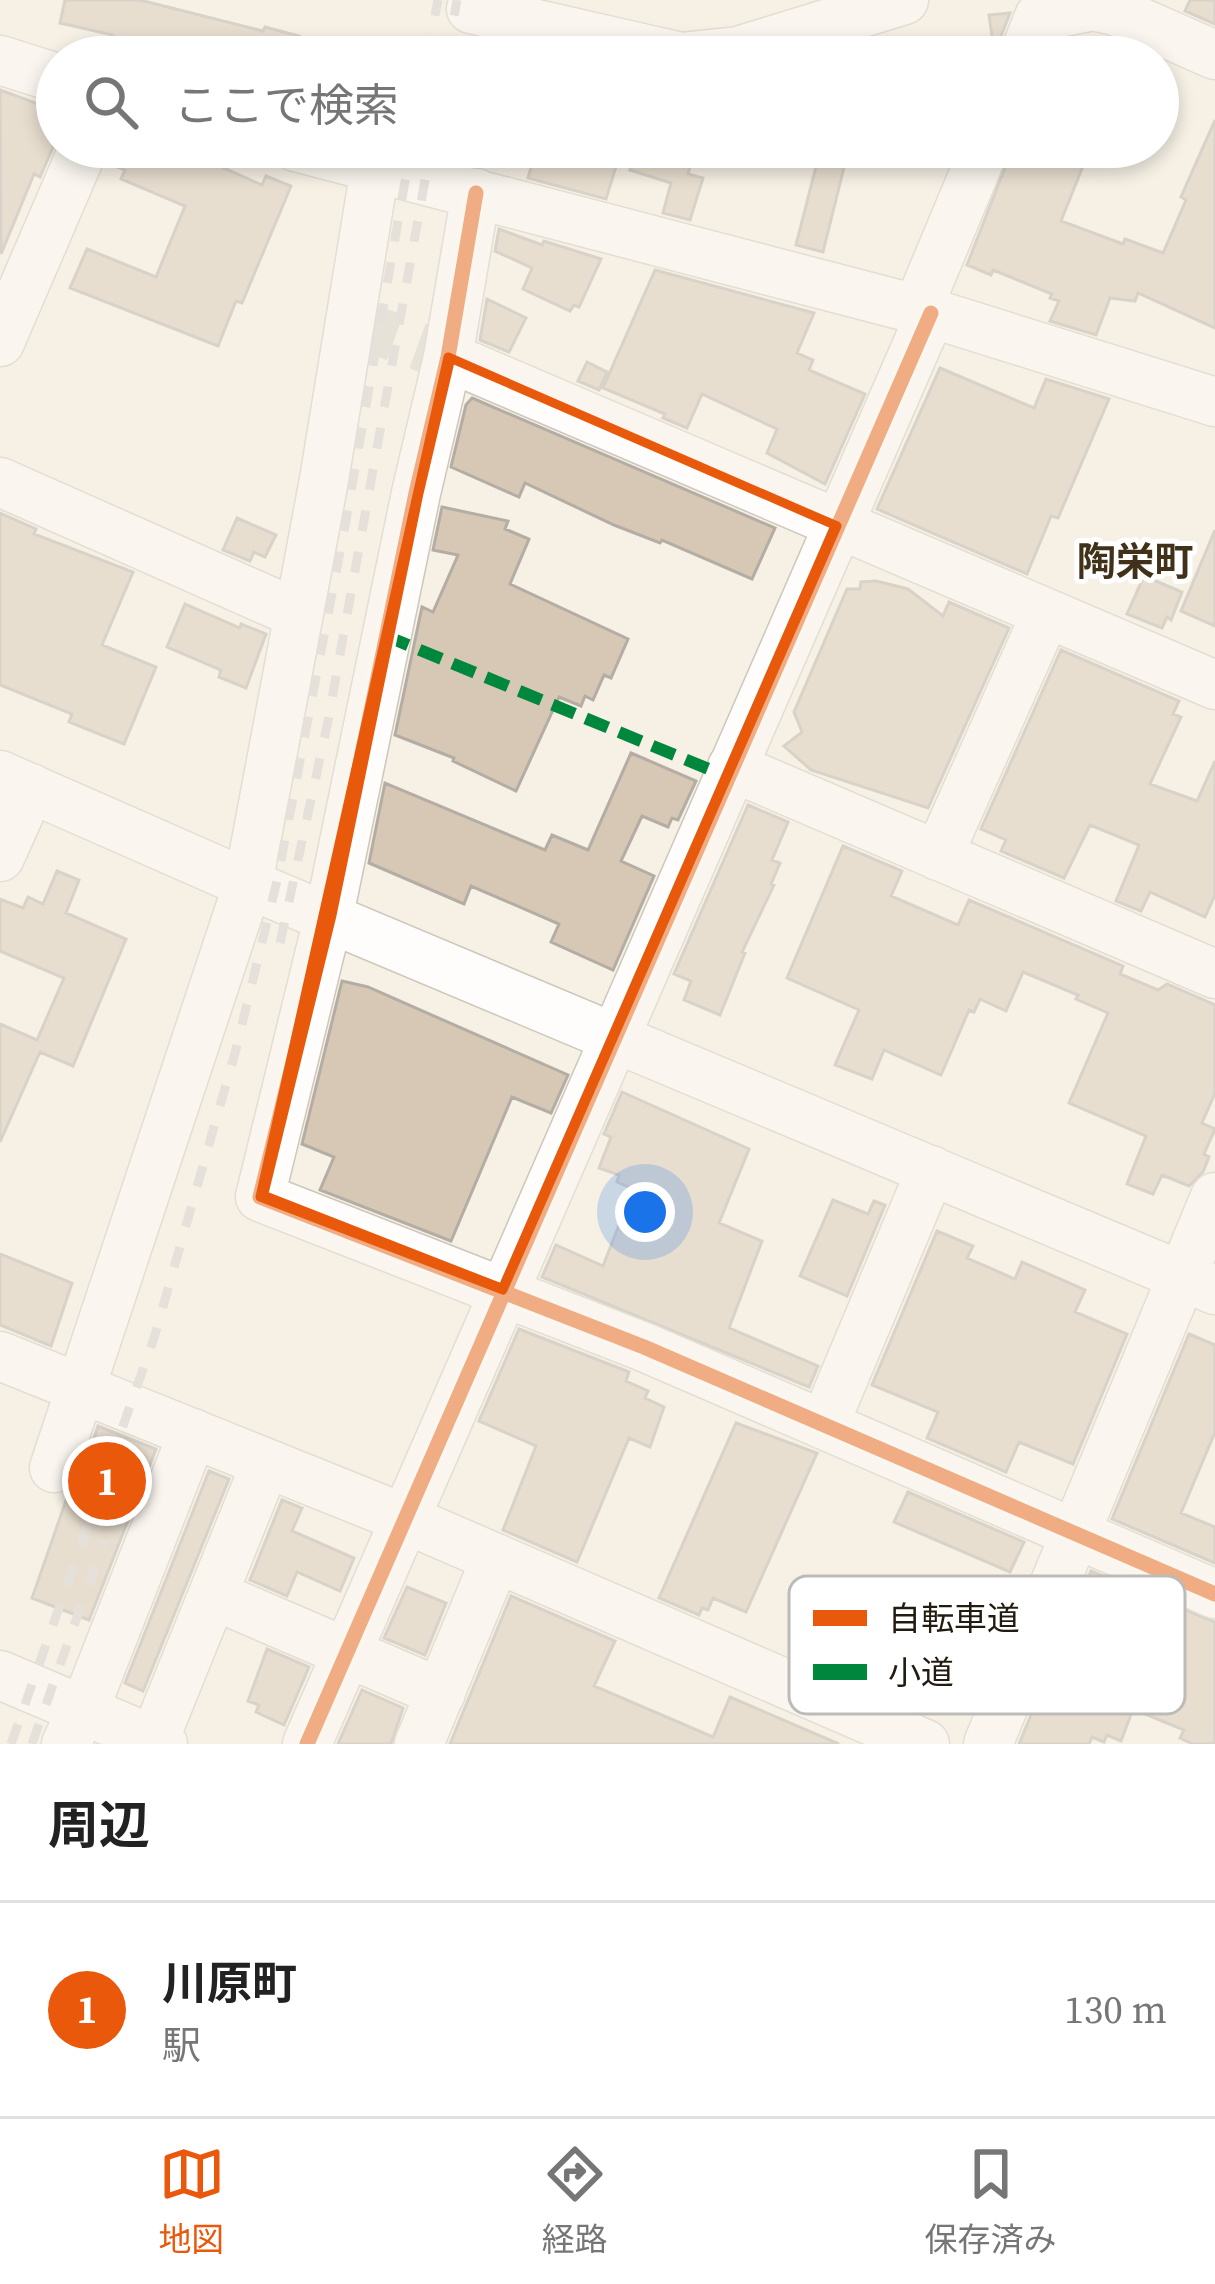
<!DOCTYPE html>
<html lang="ja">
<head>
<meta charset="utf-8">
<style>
	:root { --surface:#fff; --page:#f6f6f6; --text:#222; --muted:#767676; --line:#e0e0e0; --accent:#ea580c }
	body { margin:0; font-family:"Source Serif 4","Noto Sans JP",serif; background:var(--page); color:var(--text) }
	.you { position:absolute; left:645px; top:1212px; width:42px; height:42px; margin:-30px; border:9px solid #fff; border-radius:50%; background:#1a73e8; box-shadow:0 0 0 18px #1a73e833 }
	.badge { display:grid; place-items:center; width:78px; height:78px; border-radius:50%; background:var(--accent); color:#fff; font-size:39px; font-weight:700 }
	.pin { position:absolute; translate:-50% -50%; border:6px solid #fff; box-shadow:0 3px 12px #0006 }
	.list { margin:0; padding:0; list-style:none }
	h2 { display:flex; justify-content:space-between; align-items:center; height:156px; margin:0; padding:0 48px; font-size:51px }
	h2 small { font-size:39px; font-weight:400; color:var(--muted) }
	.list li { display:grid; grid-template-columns:78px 1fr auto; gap:36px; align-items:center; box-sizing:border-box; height:216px; padding:0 48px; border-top:3px solid var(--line) }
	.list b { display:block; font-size:45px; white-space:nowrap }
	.list p { margin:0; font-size:39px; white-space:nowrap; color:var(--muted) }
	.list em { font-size:39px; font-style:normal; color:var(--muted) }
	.icon { flex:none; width:66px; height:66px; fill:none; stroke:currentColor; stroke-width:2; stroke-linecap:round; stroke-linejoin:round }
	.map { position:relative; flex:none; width:1215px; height:1744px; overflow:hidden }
	.search { position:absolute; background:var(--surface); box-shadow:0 6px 18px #0003; left:36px; right:36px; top:36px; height:132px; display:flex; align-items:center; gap:30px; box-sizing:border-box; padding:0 42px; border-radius:66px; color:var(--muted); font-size:45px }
	.sheet { height:372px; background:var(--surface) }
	nav { display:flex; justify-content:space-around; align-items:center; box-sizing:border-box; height:168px; border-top:3px solid var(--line); background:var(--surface); font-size:33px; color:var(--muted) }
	nav a { display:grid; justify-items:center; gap:6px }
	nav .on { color:var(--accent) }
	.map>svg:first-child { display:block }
	.building { fill:#d7c8b6; stroke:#b4ada4; stroke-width:3 }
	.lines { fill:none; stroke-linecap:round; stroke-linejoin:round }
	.minor-tunnel { stroke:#d6d0c5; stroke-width:48; stroke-dasharray:48 24; stroke-linecap:butt }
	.minor-casing { stroke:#cdc7bc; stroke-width:51 }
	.minor { stroke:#fefdfb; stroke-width:48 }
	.rail { stroke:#d1cfcc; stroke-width:9; stroke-dasharray:21 21; stroke-linecap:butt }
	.quiet { stroke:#00873e; stroke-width:12; stroke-dasharray:24 12; stroke-linecap:butt }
	.cycleway-casing { stroke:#fff; stroke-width:22 }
	.cycleway { stroke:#e8590c; stroke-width:15 }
	.marked { fill:none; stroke:#e8590c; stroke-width:9; stroke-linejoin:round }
	.labels { text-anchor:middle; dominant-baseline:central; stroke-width:10; stroke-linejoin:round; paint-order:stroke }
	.neighbourhood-label { font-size:39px; font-weight:bold; fill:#403118; stroke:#fff }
	.key { fill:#fff; stroke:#bcbbb7; stroke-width:3 }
	.key-label { font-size:33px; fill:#211b10 }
</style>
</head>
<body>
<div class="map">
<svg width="1215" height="1744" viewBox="0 0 1215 1744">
	<rect width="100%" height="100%" fill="#f6f0e5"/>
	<path class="building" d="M65,0H140L263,31L265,27L299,36L298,39L331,47L329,57H171L112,39L113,35L60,23Z
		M1190,0H1215V24L1185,11Z
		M1010,13L997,46L995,57L989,15Z
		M0,90L57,111V138L40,177L34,174L1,254Z
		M1215,120V328L1138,293L1135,301L1110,298L1096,335L1050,321L1059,301L1050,298L1052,294L993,270L991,275L967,265L1013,147H1051L1085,161L1061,221L1123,244L1125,239L1163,253L1186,200L1181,197Z
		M112,147H177L262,185L266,176L291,186L242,303L236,301L218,346L70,288L87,249L156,277L185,206L121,179L125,170L108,163Z
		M537,147H573L618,160L606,199L528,178Z
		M637,147H651L692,159L688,174L703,178L690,220L663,213L671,183L630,170Z
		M821,147H849L823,252L796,245Z
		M918,147H954L947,163L916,154Z
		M499,229L542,245L544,241L601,259L579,307L574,305L570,311L523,289L532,268L495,251Z
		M655,270L814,313L797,353L813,360L809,370L865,394L825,484L767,453L777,429L702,394L687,428L663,418L665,414L603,388Z
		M487,299L526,318L509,352L480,340Z
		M587,362L607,372L599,390L578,381Z
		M940,368L1034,408L1046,379L1109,399L1058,518L1051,516L1027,574L877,509Z
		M472,398L775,528L752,579L662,540L660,543L614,525L525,483L519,497L451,467L466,405Z
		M442,507L508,521L505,529L529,539L510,584L628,639L611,678L604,675L593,700L585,696L581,706L559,697L516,791L453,761L454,758L395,735L422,607L433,612L458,555L433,550Z
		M0,513L36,529L34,534L133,572L102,645L156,667L124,744L69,722L72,714L0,685Z
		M237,518L276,535L265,557L254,552L250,561L223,550Z
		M1215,530V626L1181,611Z
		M1144,576L1182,592L1171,620L1167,617L1162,628L1127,614Z
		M876,581L908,589L943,616L949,602L1009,628L928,808L811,770L784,746L802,732L794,712L847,589H860L861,582Z
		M185,604L240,628L241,624L266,634L246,688L219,677L221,670L167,647Z
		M1061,650L1179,701L1173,714L1181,717L1150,784L1197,801L1215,761V895L1205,917L1150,892L1141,911L1116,901L1139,845L1090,825L1064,878L1001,851L1006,840L981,829Z
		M631,753L696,781L678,820L672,818L668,827L642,816L621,861L654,876L613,970L551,942L559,924L471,886L464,904L369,863L385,783L545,850L552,835L588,850Z
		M748,805L788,822L772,860L780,863L771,884L774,885L742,952L745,953L720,1015L684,1000L691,981L674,974Z
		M843,846L902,871L891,896L958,925L969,900L1123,966L1120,974L1158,990L1167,984L1215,1005V1093L1202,1123L1215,1129L1204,1154L1209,1157L1203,1172L1189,1186L1162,1175L1153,1194L1127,1184L1146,1136L1069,1103L1108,1013L1076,999L1078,995L1023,972L1006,1011L980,999L974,1012L969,1010L941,1075L884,1050L872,1079L835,1065L859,1010L787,978Z
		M57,871L79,880L66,913L126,939L73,1066L40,1052L0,1142V1024L37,1040L64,978L0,951V899L23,908L28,897L43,904Z
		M342,981L368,987L568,1075L551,1113L512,1097L451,1241L320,1190L334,1157L302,1144Z
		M622,1092L749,1149L719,1223L762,1241L729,1328L818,1366L809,1387L542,1277L556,1245L603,1266L633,1189L617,1182L619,1175L599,1168L611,1137L604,1134Z
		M833,1200L868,1214L874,1201L885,1205L847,1296L800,1276Z
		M937,1231L973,1246L967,1258L1015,1279L1022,1262L1085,1290L1075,1312L1127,1334L1073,1464L1019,1442L1006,1472L927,1438L938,1412L872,1385Z
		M0,1254L72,1283L51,1346L0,1325Z
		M519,1329L629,1372L626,1381L648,1391L645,1398L664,1407L650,1447L629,1438L577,1562L503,1530L536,1446L479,1421Z
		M1189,1334L1215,1345V1432L1181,1513L1215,1527V1563L1112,1519Z
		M736,1423L817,1453L746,1612L713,1598L708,1610L702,1608L699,1615L659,1598Z
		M98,1426L156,1449L89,1620L32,1598L69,1492L81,1477Z
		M209,1471L229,1479L143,1691L125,1683Z
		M908,1492L1024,1542L1010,1572L894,1522Z
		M282,1500L302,1508L292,1531L354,1558L340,1591L297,1572L287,1596L250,1580Z
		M1091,1571L1215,1622V1744H1193L1180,1738L1184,1730L1133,1709L1121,1741L1107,1735L1104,1742L1092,1737L1089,1744H1019Z
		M407,1587L446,1603L425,1655L384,1638Z
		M511,1596L615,1641L594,1686L713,1737L730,1697L839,1744H450Z
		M267,1649L309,1667L284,1725L256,1712L259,1705L248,1701Z
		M362,1690L403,1708L391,1744H338Z"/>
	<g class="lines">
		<path class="minor-tunnel" d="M350,321L448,357"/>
		<g class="minor-casing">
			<path id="minor" d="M471,9L681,57L738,51L904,0
				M1023,57L1039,17L1093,6L1115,11L1215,55
				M0,60L57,78
				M296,147L931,313L1215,402
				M476,193L448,357L416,493L329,915L260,1197L644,1347L1215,1594
				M917,310L985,147
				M0,342L84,147
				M448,357L1215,685
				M0,482L298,614
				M732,767L1215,974
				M0,775L248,884L1215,1290
				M938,856L1046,614
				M0,857L31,788
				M0,1356L403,1518L925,1744
				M824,1425L931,1170
				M54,1468L248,884L324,480L375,169
				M213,1595L441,1693
				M0,1675L163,1744
				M154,1740L266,1463
				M66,1744L92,1690L193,1433
				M307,1744L931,313
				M419,1744L496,1558
				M988,1744L1215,1197"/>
		</g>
		<use href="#minor" class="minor"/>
		<path class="rail" d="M427,57L438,0
			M447,57L457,0
			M280,943L328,721L431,147
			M11,1744L154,1338L235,1053L277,881L345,526L411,147
			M32,1744L104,1541"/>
		<path class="quiet" d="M386,636L728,777"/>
		<g class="cycleway-casing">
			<path id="cycleway" d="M476,193L448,357L416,493L329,915L260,1197L644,1347L1215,1594
				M307,1744L931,313"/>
		</g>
		<use href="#cycleway" class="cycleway"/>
	</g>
	<path d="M0 0H1215V1744H0ZM448,357L837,526L503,1290L260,1197Z" fill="#f6f0e5" fill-opacity=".55" fill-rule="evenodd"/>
	<path class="marked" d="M448,357L837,526L503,1290L260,1197Z"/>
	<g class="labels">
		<g class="neighbourhood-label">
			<text x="1135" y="561">陶栄町</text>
		</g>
	</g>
	<rect x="789" y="1576" width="396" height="138" rx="18" class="key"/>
	<rect x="813" y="1610" width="54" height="16" fill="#e8590c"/>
	<rect x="813" y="1664" width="54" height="16" fill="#00873e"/>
	<g class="key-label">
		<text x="888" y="1630">自転車道</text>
		<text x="888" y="1684">小道</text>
	</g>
</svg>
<div class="you"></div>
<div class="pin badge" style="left:107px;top:1481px">1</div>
<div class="search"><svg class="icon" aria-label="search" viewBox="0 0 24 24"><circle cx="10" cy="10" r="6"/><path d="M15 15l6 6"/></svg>ここで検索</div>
</div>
<section class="sheet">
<h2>周辺<small></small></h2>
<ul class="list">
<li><span class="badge">1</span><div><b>川原町</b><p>駅</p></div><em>130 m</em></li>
</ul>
</section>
<nav>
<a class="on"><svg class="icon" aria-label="map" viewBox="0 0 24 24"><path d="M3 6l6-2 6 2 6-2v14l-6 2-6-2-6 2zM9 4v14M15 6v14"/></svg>地図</a>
<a><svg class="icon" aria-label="directions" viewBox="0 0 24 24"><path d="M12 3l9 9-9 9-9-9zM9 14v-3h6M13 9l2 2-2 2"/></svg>経路</a>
<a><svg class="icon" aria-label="saved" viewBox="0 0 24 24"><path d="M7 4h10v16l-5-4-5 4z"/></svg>保存済み</a>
</nav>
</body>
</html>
